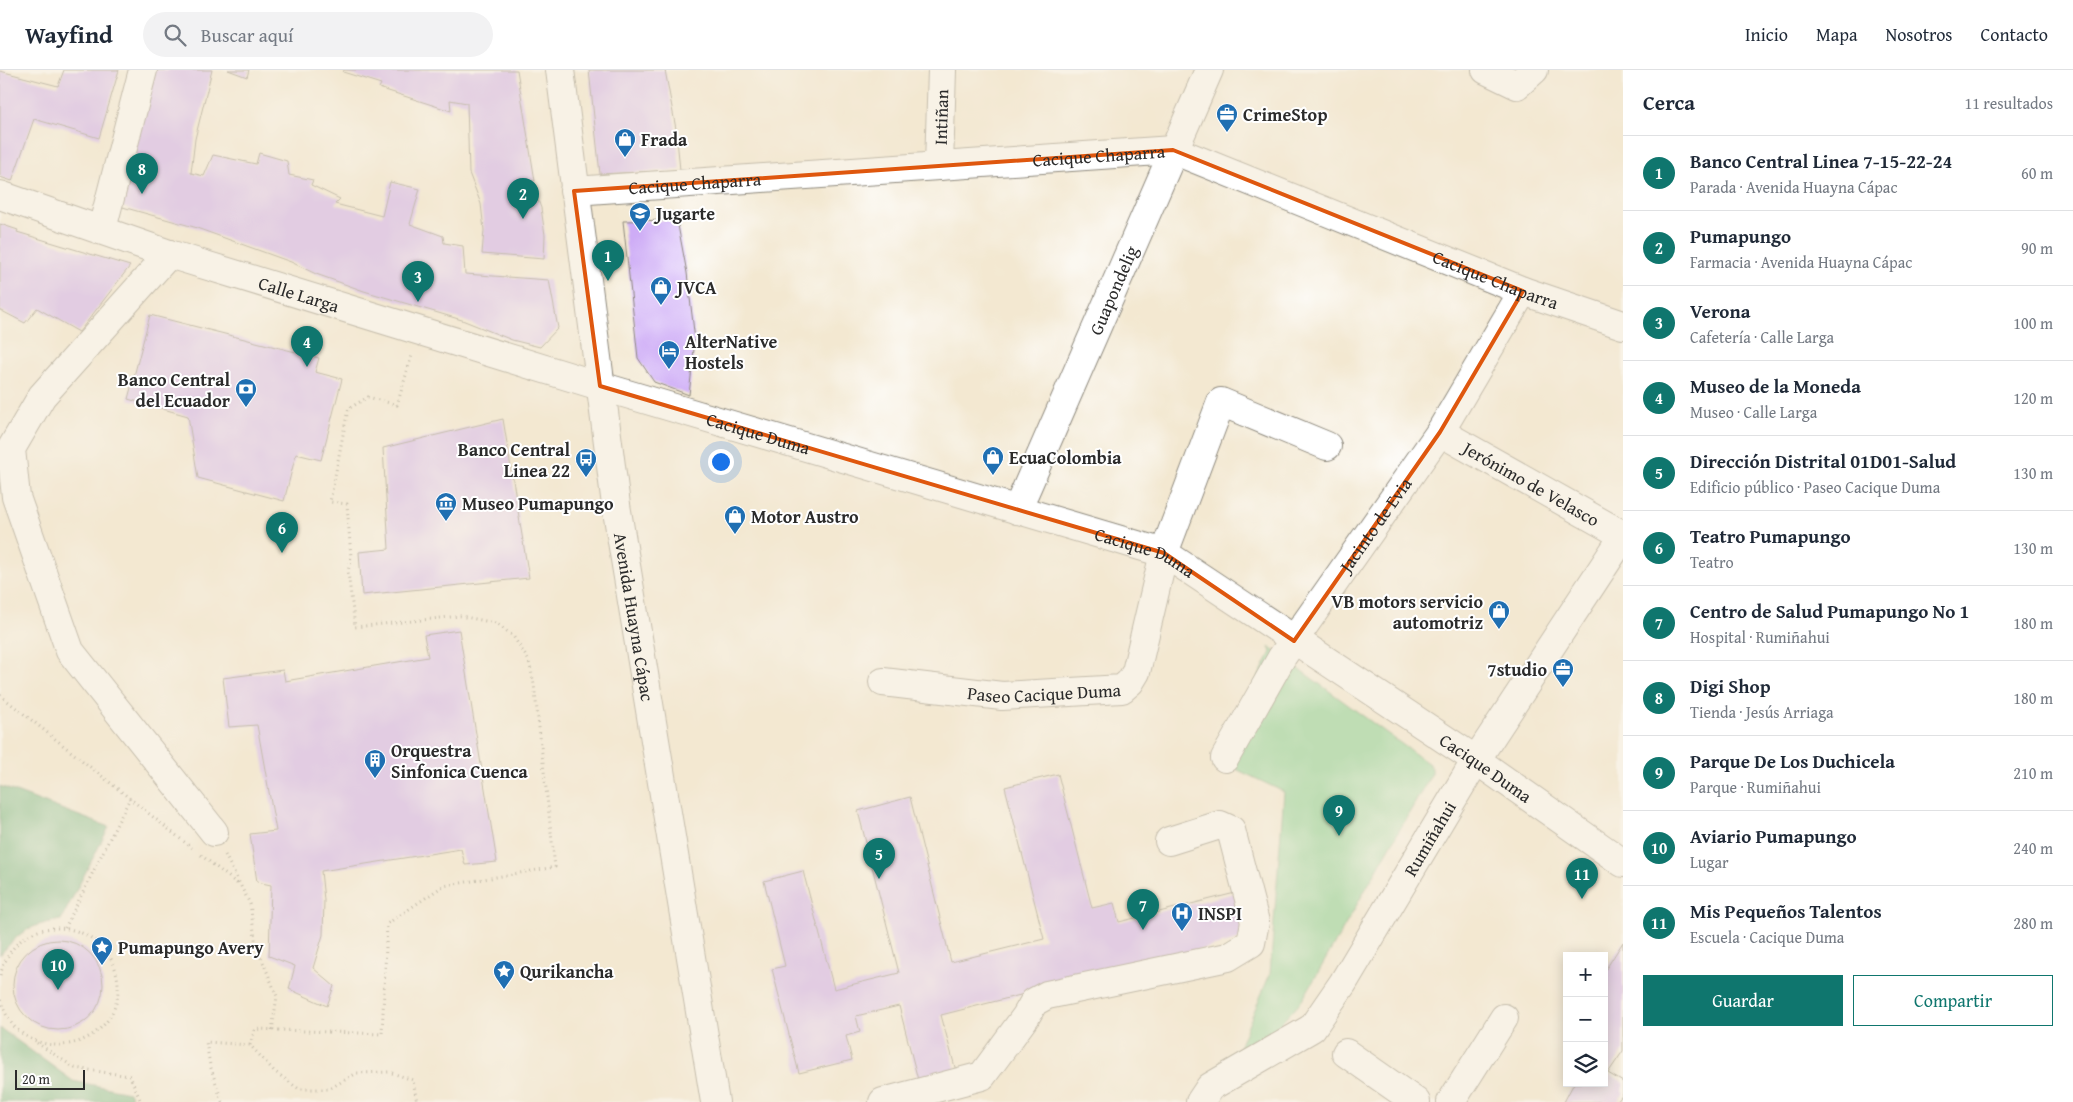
<!DOCTYPE html>
<html lang="es">
<head>
<meta charset="utf-8">
<style>
	:root { --surface:#fff; --page:#f2f2f3; --text:#1f2937; --muted:#747a83; --line:#e0e1e3; --accent:#0f766e }
	body { margin:0; font-family:"Gentium Book Plus",serif; background:var(--page); color:var(--text) }
	.controls { position:absolute; right:15px; bottom:15px; display:grid; overflow:hidden; border-radius:0px; box-shadow:0 2px 12px #0003 }
	.controls button { width:45px; height:45px; display:grid; place-items:center; padding:0; border:0; border-bottom:1px solid var(--line); background:var(--surface); color:var(--text); font:25px sans-serif }
	.scale { position:absolute; left:15px; bottom:12px; width:70px; box-sizing:border-box; padding-left:5px; border:2px solid #2b2b2b; border-top:0; font-size:14px; line-height:18px; white-space:nowrap; color:#2b2b2b; -webkit-text-stroke:4px #fff; paint-order:stroke }
	.you { position:absolute; left:720px; top:391px; width:18px; height:18px; margin:-12px; border:4px solid #fff; border-radius:50%; background:#1a73e8; box-shadow:0 0 0 8px #1a73e833 }
	.badge { display:grid; place-items:center; width:32px; height:32px; border-radius:50%; background:var(--accent); color:#fff; font-size:16px; font-weight:700 }
	.pin { position:absolute; translate:-50% -41px; filter:drop-shadow(0 1px 2px #0008) }
	.pin::after { content:''; position:absolute; top:26px; width:18px; height:15px; background:inherit; clip-path:polygon(0 0,100% 0,50% 100%) }
	.list { margin:0; padding:0; list-style:none }
	h2 { display:flex; justify-content:space-between; align-items:center; height:65px; margin:0; padding:0 20px; font-size:21px }
	h2 small { font-size:16px; font-weight:400; color:var(--muted) }
	.list li { display:grid; grid-template-columns:32px 1fr auto; gap:15px; align-items:center; box-sizing:border-box; height:75px; padding:0 20px; border-top:1px solid var(--line) }
	.list b { display:block; font-size:19px; white-space:nowrap }
	.list p { margin:0; font-size:16px; white-space:nowrap; color:var(--muted) }
	.list em { font-size:16px; font-style:normal; color:var(--muted) }
	.actions { display:flex; gap:10px; padding:15px 20px }
	.actions a { flex:1; padding:11px 0; border:1px solid var(--accent); border-radius:0px; text-align:center; font-size:18px; color:var(--accent) }
	.actions .main { background:var(--accent); color:#fff }
	.icon { flex:none; width:28px; height:28px; fill:none; stroke:currentColor; stroke-width:2; stroke-linecap:round; stroke-linejoin:round }
	.map { position:relative; flex:none; width:1623px; height:1032px; overflow:hidden }
	header { display:flex; align-items:center; gap:30px; box-sizing:border-box; height:70px; padding:0 25px; background:var(--surface); border-bottom:1px solid var(--line) }
	header strong { font-size:24px }
	nav { display:flex; gap:28px; margin-inline-start:auto; font-size:18px }
	.search { width:350px; height:45px; background:var(--page); display:flex; align-items:center; gap:12px; box-sizing:border-box; padding:0 18px; border-radius:28px; color:var(--muted); font-size:19px }
	main { display:flex }
	aside { flex:1; background:var(--surface) }
	.map>svg:first-child { display:block }
	.green { fill:#80d090; stroke:#567e5e }
	.forest { fill:#68b27a; stroke:#4a6e52 }
	.building { fill:#ceacf6 }
	.lines { fill:none; stroke-linecap:round; stroke-linejoin:round }
	.minor-casing { stroke:#8f8a7e; stroke-width:30 }
	.path { stroke:#8f8a7e; stroke-width:3; stroke-dasharray:1 4; stroke-linecap:butt }
	.minor { stroke:#fff; stroke-width:28 }
	.marked { fill:none; stroke:#df570e; stroke-width:4; stroke-linejoin:round }
	.labels { text-anchor:middle; dominant-baseline:central; stroke-width:4; stroke-linejoin:round; paint-order:stroke }
	.poi-label { font-size:18px; font-weight:bold; fill:#2b2b2b; stroke:#fff; text-anchor:start }
	.street-label { font-size:18px; fill:#2b2b2b; stroke:#fff }
</style>
</head>
<body>
<header>
<strong>Wayfind</strong>
<div class="search"><svg class="icon" aria-label="search" viewBox="0 0 24 24"><circle cx="10" cy="10" r="6"/><path d="M15 15l6 6"/></svg>Buscar aquí</div>
<nav><a>Inicio</a><a>Mapa</a><a>Nosotros</a><a>Contacto</a></nav>
</header>
<main>
<div class="map">
<svg width="1623" height="1032" viewBox="0 0 1623 1032">
	<rect width="100%" height="100%" fill="#fff"/>
	<filter id="ink" filterUnits="userSpaceOnUse"><feTurbulence type="fractalNoise" baseFrequency=".02" numOctaves="2"/><feDisplacementMap in="SourceGraphic" scale="10" xChannelSelector="R" yChannelSelector="G"/><feConvolveMatrix kernelMatrix="1 2 1 2 8 2 1 2 1" color-interpolation-filters="sRGB"/></filter>
	<filter id="wash" filterUnits="userSpaceOnUse"><feTurbulence type="fractalNoise" baseFrequency=".0096" numOctaves="4" result="noise"/><feDisplacementMap in="SourceGraphic" scale="20" xChannelSelector="R" yChannelSelector="G"/><feGaussianBlur stdDeviation="1.12" result="paint"/><feColorMatrix in="noise" values="0 0 0 0 0 0 0 0 0 0 0 0 0 0 0 0 0 1.4 0 .05"/><feComposite in="paint" operator="in"/></filter>
	<g filter="url(#wash)">
		<rect width="100%" height="100%" fill="#f3e8d1"/>
		<path class="green" d="M1269,577L1429,694L1432,698V703L1303,929L1270,965L1249,979L1225,988L1239,977L1270,904L1284,722L1217,690L1271,582Z"/>
		<path class="forest" d="M0,716L109,757L61,850C28,856 22,860 0,885Z
			M0,958L73,1011L129,1022L133,1032H0Z"/>
		<g id="blocks">
			<path class="building" d="M64,0H119L99,68L34,49L12,111L0,107V1L58,16Z
				M154,0H212L195,69L191,103L204,106L213,85L256,94L259,83L287,91L289,105L313,110L311,115L340,129L335,134L382,146L390,112L420,119L410,154L443,166L444,173L463,176L465,204L549,210L558,258L540,277L512,270L462,250L364,221L316,204L291,192L194,157L119,136Z
				M228,0H249L247,7Z
				M344,0H517L535,111H531L541,138L545,165L544,189L482,184L484,160L481,134L469,103L467,33L450,30L451,41L379,18L381,14L343,2Z
				M589,0H665L676,59L680,100L600,104Z
				M677,150L687,203L695,270L689,325L654,312L638,288L623,151Z
				M0,154L18,160L17,162L130,196L79,262L37,238L25,253L0,240Z
				M150,245L319,288L315,302L342,309L321,390L296,384L284,431L198,408L188,346L128,329Z
				M503,349L529,508L362,525L359,482L389,479L383,378Z
				M459,560L497,792L465,795L461,779L321,801L324,830L323,865L313,898L334,916L327,936L289,919L295,896L269,886L271,815L257,812L250,764L276,761L257,655L229,657L223,608L283,600L285,611L428,587L424,565Z
				M1058,704L1092,838L1114,833L1119,852L1235,823L1246,868L941,945L956,1001L918,1010L899,936L856,946L860,962L846,966L852,990L799,1003L772,899L785,896L764,811L803,801L834,919L899,903L858,741L910,727L951,892L1044,869L1005,717Z
				M13 915a45 45 0 1 1 90 0a45 45 0 1 1-90 0Z
				M1623,872V981L1608,1003L1623,1012V1024L1617,1032H1564L1574,1013H1604V902Z"/>
		</g>
	</g>
	<g filter="url(#ink)">
		<use href="#blocks" fill-opacity="0" stroke="#8f8a7e" stroke-width="1"/>
		<g class="lines">
			<g class="minor-casing">
				<g id="minor">
					<path id="s1" d="M560,0L616,435L715,1032"/>
					<path d="M1486,0L1517,15L1534,0"/>
					<path id="s2" d="M939,96L942,0"/>
					<path id="s3" d="M574,121L1173,80L1523,221L1623,255"/>
					<path id="s4" d="M0,125L169,184L600,316L1164,483L1476,690L1623,793"/>
					<path d="M102,159L143,0"/>
					<path d="M169,184L42,326L11,379L16,427L70,581L214,762"/>
					<path id="s5" d="M1440,362L1623,465"/>
					<path id="s6" d="M1017,440L1209,0"/>
					<path id="s7" d="M883,612L1002,626L1122,619L1130,612L1136,602L1164,483L1221,332L1327,376"/>
					<path id="s8" d="M1225,688L1282,587L1440,362L1523,221"/>
					<path d="M1346,983L1416,1032"/>
					<path d="M883,1032L982,1006L1026,946L1034,932L1047,925L1228,887L1251,873L1255,852L1231,760L1220,755L1169,771"/>
					<path id="s9" d="M1200,1032L1210,1017L1312,958L1343,913L1476,690L1623,467"/>
					<path d="M1451,1032L1504,948"/>
				</g>
			</g>
			<path class="path" d="M0,625L192,778
				M201,785L240,816
				M225,785L250,834L256,875L277,926L272,961
				M65,858L130,728
				M0,905C4,893 9,881 19,872C50,844 106,860 116,902C131,959 63,997 19,961C9,953 4,941 0,929
				M37,973L75,998L130,1006L141,1032
				M250,975L255,959L382,964L387,854L443,816L555,797L534,614L529,591L513,566L496,553L460,546L355,557L348,502L351,487L347,434L330,432L348,339L368,327L397,335L412,285
				M222,1032L210,995L206,972L250,975L274,1001L299,1019H329L357,1003L389,1002L413,1010L417,1032"/>
			<use href="#minor" class="minor"/>
		</g>
	</g>
	<path d="M0 0H1623V1032H0ZM1173,80L1523,221L1440,362L1294,571L1164,483L600,316L574,121Z" fill="#f3e8d1" fill-opacity=".55" fill-rule="evenodd"/>
	<path class="marked" d="M1173,80L1523,221L1440,362L1294,571L1164,483L600,316L574,121Z"/>
	<defs>
		<g id="office-pin" transform="scale(1.125)"><path d="M0 17L-7.5 6A9.5 9.5 0 1 1 7.5 6Z" fill="#1f6fb2" stroke="#fff"/><path d="M-6-3h4V-5.5h4V-3h4V5H-6ZM-1-4.5V-3h2v-1.5ZM-6 0V1H6V0Z" fill="#fff"/></g>
		<g id="shop-pin" transform="scale(1.125)"><path d="M0 17L-7.5 6A9.5 9.5 0 1 1 7.5 6Z" fill="#1f6fb2" stroke="#fff"/><path d="M-5-2.5h2.3a2.7 3.5 0 0 1 5.4 0H5L5.5 6h-11ZM-1.5-2.5h3a1.5 2.3 0 0 0-3 0Z" fill="#fff"/></g>
		<g id="school-pin" transform="scale(1.125)"><path d="M0 17L-7.5 6A9.5 9.5 0 1 1 7.5 6Z" fill="#1f6fb2" stroke="#fff"/><path d="M0-5L7-2L0 1L-7-2ZM-4 1L0 2.5L4 1V4Q0 6-4 4Z" fill="#fff"/></g>
		<g id="hotel-pin" transform="scale(1.125)"><path d="M0 17L-7.5 6A9.5 9.5 0 1 1 7.5 6Z" fill="#1f6fb2" stroke="#fff"/><path d="M-6-4.5h1.5V1H6V5H4.5V3h-9V5H-6ZM-4 0a1.8 1.8 0 1 1 3.6 0ZM.5 0V-2.5h3Q6-2.5 6 0Z" fill="#fff"/></g>
		<g id="bank-pin" transform="scale(1.125)"><path d="M0 17L-7.5 6A9.5 9.5 0 1 1 7.5 6Z" fill="#1f6fb2" stroke="#fff"/><path d="M-6-4H6V4H-6ZM0-2.3a2.3 2.3 0 1 0 0 4.6a2.3 2.3 0 1 0 0-4.6Z" fill="#fff"/></g>
		<g id="bus-pin" transform="scale(1.125)"><path d="M0 17L-7.5 6A9.5 9.5 0 1 1 7.5 6Z" fill="#1f6fb2" stroke="#fff"/><path d="M-5-6H5V4H4V6H2V4H-2V6H-4V4H-5ZM-3.5-4V0h7V-4ZM-3.5 1.2v1.5H-2V1.2ZM2 1.2v1.5H3.5V1.2Z" fill="#fff"/></g>
		<g id="museum-pin" transform="scale(1.125)"><path d="M0 17L-7.5 6A9.5 9.5 0 1 1 7.5 6Z" fill="#1f6fb2" stroke="#fff"/><path d="M0-6L6-3V-2H-6V-3ZM-5-1h2V3h-2ZM-1-1h2V3h-2ZM3-1h2V3H3ZM-6 4H6V6H-6Z" fill="#fff"/></g>
		<g id="building-pin" transform="scale(1.125)"><path d="M0 17L-7.5 6A9.5 9.5 0 1 1 7.5 6Z" fill="#1f6fb2" stroke="#fff"/><path d="M-4-6H4V6H1V3H-1V6H-4ZM-2.5-4.3h1.7v1.8h-1.7ZM.8-4.3h1.7v1.8H.8ZM-2.5-1h1.7V.8h-1.7ZM.8-1h1.7V.8H.8Z" fill="#fff"/></g>
		<g id="hospital-pin" transform="scale(1.125)"><path d="M0 17L-7.5 6A9.5 9.5 0 1 1 7.5 6Z" fill="#1f6fb2" stroke="#fff"/><path d="M-5-5h3v3.5h4V-5h3V5h-3V1.5h-4V5h-3Z" fill="#fff"/></g>
		<g id="sight-pin" transform="scale(1.125)"><path d="M0 17L-7.5 6A9.5 9.5 0 1 1 7.5 6Z" fill="#1f6fb2" stroke="#fff"/><path d="M0-6L1.8-2.2L6-1.7L2.9 1.2L3.7 5.4L0 3.3L-3.7 5.4L-2.9 1.2L-6-1.7L-1.8-2.2Z" fill="#fff"/></g>
	</defs>
	<g fill-rule="evenodd">
		<use href="#office-pin" x="1227" y="44"/>
		<use href="#shop-pin" x="625" y="69"/>
		<use href="#school-pin" x="640" y="143"/>
		<use href="#shop-pin" x="661" y="217"/>
		<use href="#hotel-pin" x="669" y="281"/>
		<use href="#bank-pin" x="246" y="319"/>
		<use href="#shop-pin" x="993" y="387"/>
		<use href="#bus-pin" x="586" y="389"/>
		<use href="#museum-pin" x="446" y="433"/>
		<use href="#shop-pin" x="735" y="446"/>
		<use href="#shop-pin" x="1499" y="541"/>
		<use href="#office-pin" x="1563" y="599"/>
		<use href="#building-pin" x="375" y="690"/>
		<use href="#hospital-pin" x="1182" y="843"/>
		<use href="#sight-pin" x="102" y="877"/>
		<use href="#sight-pin" x="504" y="901"/>
	</g>
	<g class="labels">
		<g class="poi-label">
			<text x="1243" y="44">CrimeStop</text>
			<text x="641" y="69">Frada</text>
			<text x="656" y="143">Jugarte</text>
			<text x="677" y="217">JVCA</text>
			<text x="685" y="271">AlterNative<tspan x="685" dy="21">Hostels</tspan></text>
			<text x="230" y="309" text-anchor="end">Banco Central<tspan x="230" dy="21">del Ecuador</tspan></text>
			<text x="570" y="379" text-anchor="end">Banco Central<tspan x="570" dy="21">Linea 22</tspan></text>
			<text x="1009" y="387">EcuaColombia</text>
			<text x="462" y="433">Museo Pumapungo</text>
			<text x="751" y="446">Motor Austro</text>
			<text x="1483" y="531" text-anchor="end">VB motors servicio<tspan x="1483" dy="21">automotriz</tspan></text>
			<text x="1547" y="599" text-anchor="end">7studio</text>
			<text x="391" y="680">Orquestra<tspan x="391" dy="21">Sinfonica Cuenca</tspan></text>
			<text x="1198" y="843">INSPI</text>
			<text x="118" y="877">Pumapungo Avery</text>
			<text x="520" y="901">Qurikancha</text>
		</g>
		<g class="street-label">
			<text stroke="none"><textPath href="#s2" startOffset="49">Intiñan</textPath></text>
			<text stroke="none"><textPath href="#s3" startOffset="526">Cacique Chaparra</textPath></text>
			<text stroke="none"><textPath href="#s3" startOffset="121">Cacique Chaparra</textPath></text>
			<text stroke="none"><textPath href="#s3" startOffset="948">Cacique Chaparra</textPath></text>
			<text stroke="none"><textPath href="#s6" startOffset="240">Guapondelig</textPath></text>
			<text stroke="none"><textPath href="#s4" startOffset="315">Calle Larga</textPath></text>
			<text stroke="none"><textPath href="#s4" startOffset="795">Cacique Duma</textPath></text>
			<text stroke="none"><textPath href="#s5" startOffset="105">Jerónimo de Velasco</textPath></text>
			<text stroke="none"><textPath href="#s8" startOffset="278">Jacinto de Evia</textPath></text>
			<text stroke="none"><textPath href="#s4" startOffset="1200">Cacique Duma</textPath></text>
			<text stroke="none"><textPath href="#s1" startOffset="552">Avenida Huayna Cápac</textPath></text>
			<text stroke="none"><textPath href="#s7" startOffset="162">Paseo Cacique Duma</textPath></text>
			<text stroke="none"><textPath href="#s4" startOffset="1605">Cacique Duma</textPath></text>
			<text stroke="none"><textPath href="#s9" startOffset="359">Rumiñahui</textPath></text>
		</g>
	</g>
</svg>
<div class="controls">
<button>+</button>
<button>−</button>
<button><svg class="icon" aria-label="layers" viewBox="0 0 24 24"><path d="M12 4l9 5-9 5-9-5zM3 14l9 5 9-5"/></svg></button>
</div>
<div class="scale">20 m</div>
<div class="you"></div>
<div class="pin badge" style="left:608px;top:211px">1</div>
<div class="pin badge" style="left:523px;top:149px">2</div>
<div class="pin badge" style="left:418px;top:232px">3</div>
<div class="pin badge" style="left:307px;top:297px">4</div>
<div class="pin badge" style="left:879px;top:809px">5</div>
<div class="pin badge" style="left:282px;top:483px">6</div>
<div class="pin badge" style="left:1143px;top:860px">7</div>
<div class="pin badge" style="left:142px;top:124px">8</div>
<div class="pin badge" style="left:1339px;top:766px">9</div>
<div class="pin badge" style="left:58px;top:920px">10</div>
<div class="pin badge" style="left:1582px;top:829px">11</div>
</div>
<aside>
<h2>Cerca<small>11 resultados</small></h2>
<ul class="list">
<li><span class="badge">1</span><div><b>Banco Central Linea 7-15-22-24</b><p>Parada · Avenida Huayna Cápac</p></div><em>60 m</em></li>
<li><span class="badge">2</span><div><b>Pumapungo</b><p>Farmacia · Avenida Huayna Cápac</p></div><em>90 m</em></li>
<li><span class="badge">3</span><div><b>Verona</b><p>Cafetería · Calle Larga</p></div><em>100 m</em></li>
<li><span class="badge">4</span><div><b>Museo de la Moneda</b><p>Museo · Calle Larga</p></div><em>120 m</em></li>
<li><span class="badge">5</span><div><b>Dirección Distrital 01D01-Salud</b><p>Edificio público · Paseo Cacique Duma</p></div><em>130 m</em></li>
<li><span class="badge">6</span><div><b>Teatro Pumapungo</b><p>Teatro</p></div><em>130 m</em></li>
<li><span class="badge">7</span><div><b>Centro de Salud Pumapungo No 1</b><p>Hospital · Rumiñahui</p></div><em>180 m</em></li>
<li><span class="badge">8</span><div><b>Digi Shop</b><p>Tienda · Jesús Arriaga</p></div><em>180 m</em></li>
<li><span class="badge">9</span><div><b>Parque De Los Duchicela</b><p>Parque · Rumiñahui</p></div><em>210 m</em></li>
<li><span class="badge">10</span><div><b>Aviario Pumapungo</b><p>Lugar</p></div><em>240 m</em></li>
<li><span class="badge">11</span><div><b>Mis Pequeños Talentos</b><p>Escuela · Cacique Duma</p></div><em>280 m</em></li>
</ul>
<div class="actions"><a class="main">Guardar</a><a>Compartir</a></div>
</aside>
</main>
</body>
</html>
